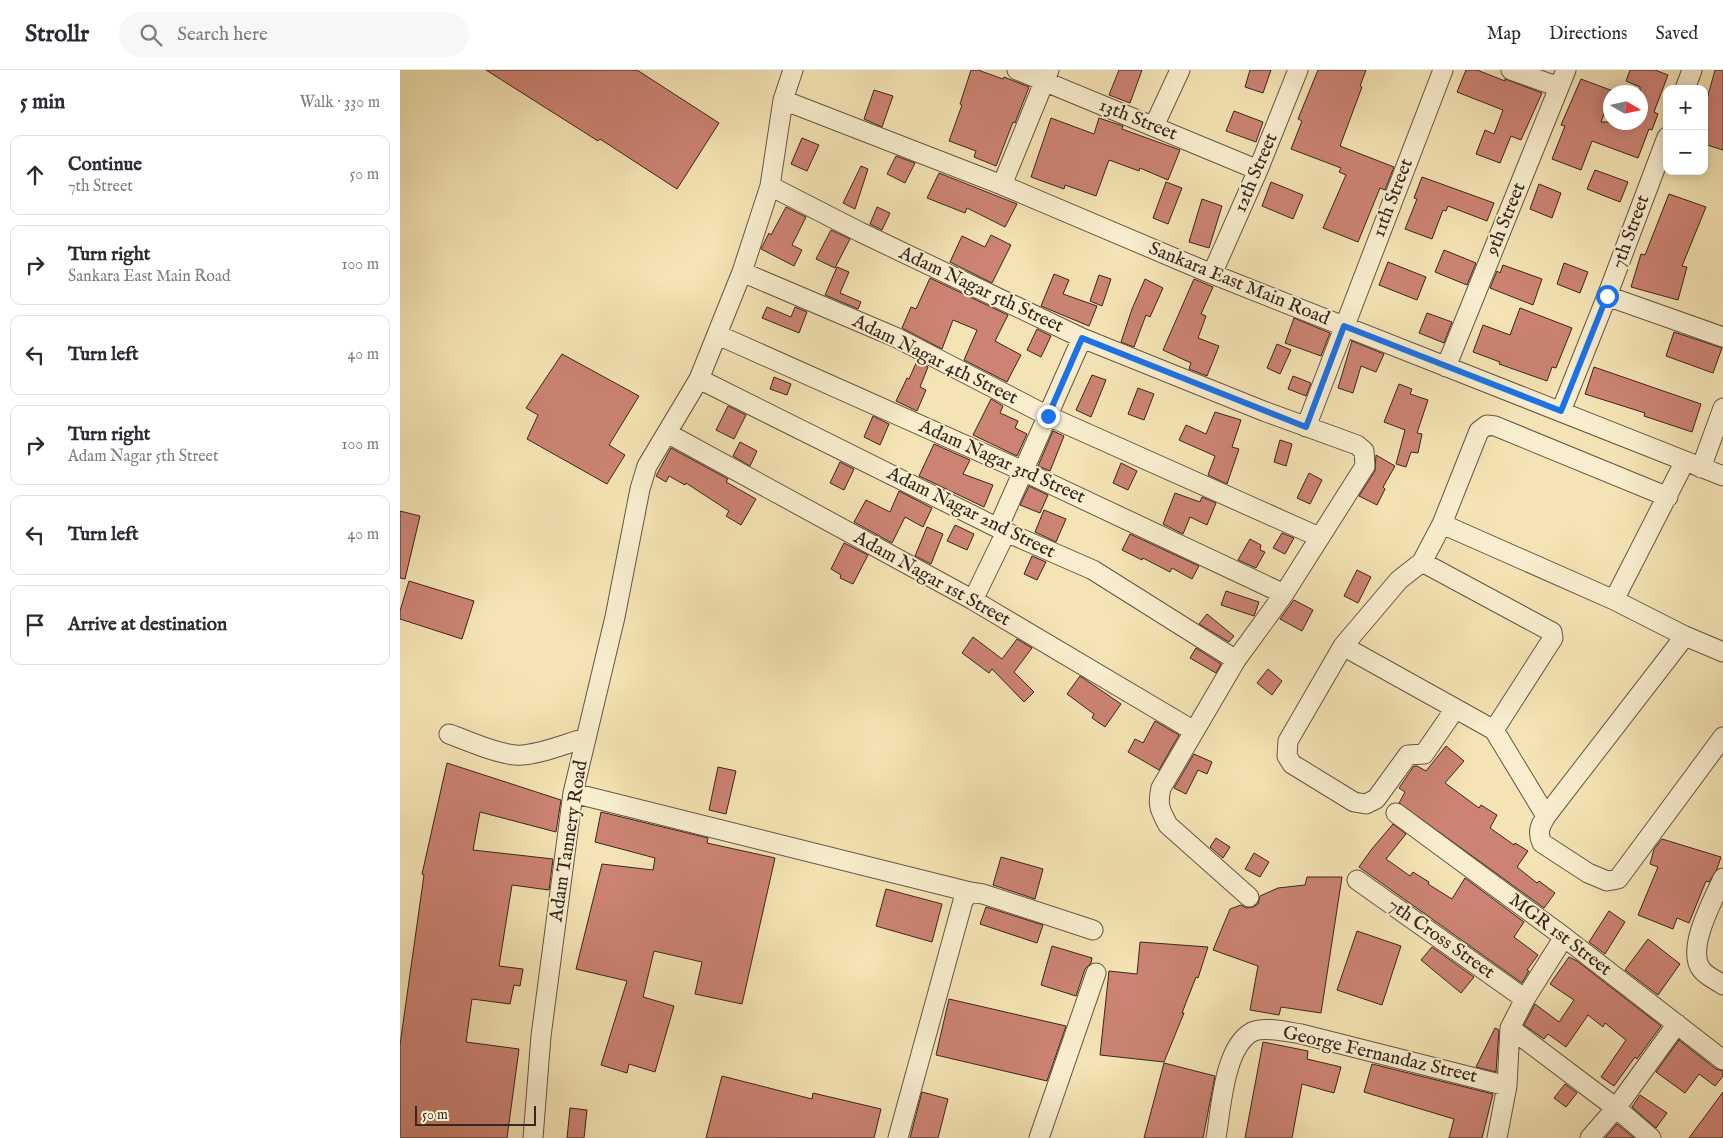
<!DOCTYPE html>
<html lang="en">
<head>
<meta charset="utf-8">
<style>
	:root { --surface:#fff; --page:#f7f7f7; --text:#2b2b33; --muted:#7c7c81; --line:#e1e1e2 }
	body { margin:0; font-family:"IM FELL English",serif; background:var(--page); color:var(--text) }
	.controls { position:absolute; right:15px; top:15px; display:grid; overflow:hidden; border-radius:10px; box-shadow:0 2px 12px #0003 }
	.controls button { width:45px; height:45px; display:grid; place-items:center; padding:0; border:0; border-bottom:1px solid var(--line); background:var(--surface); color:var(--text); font:25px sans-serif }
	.compass { position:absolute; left:1203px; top:15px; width:45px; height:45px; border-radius:50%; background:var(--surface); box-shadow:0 2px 12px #0003; rotate:99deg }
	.scale { position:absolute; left:15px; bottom:12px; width:121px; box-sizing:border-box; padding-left:5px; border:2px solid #37261d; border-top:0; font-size:14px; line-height:18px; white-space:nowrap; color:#37261d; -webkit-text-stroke:4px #f8edce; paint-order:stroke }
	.stop { position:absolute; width:15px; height:15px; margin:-11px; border:4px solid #1a73e8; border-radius:50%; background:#fff }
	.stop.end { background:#1a73e8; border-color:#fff; box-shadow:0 1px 5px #0008 }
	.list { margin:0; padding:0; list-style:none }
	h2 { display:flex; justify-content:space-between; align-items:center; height:65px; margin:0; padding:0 20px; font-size:21px }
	h2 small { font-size:16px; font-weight:400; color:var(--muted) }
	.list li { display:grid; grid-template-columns:32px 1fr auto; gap:15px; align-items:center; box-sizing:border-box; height:80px; margin:0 10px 10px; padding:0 10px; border:1px solid var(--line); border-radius:10px }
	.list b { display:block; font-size:19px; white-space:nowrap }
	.list p { margin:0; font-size:16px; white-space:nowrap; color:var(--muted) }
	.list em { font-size:16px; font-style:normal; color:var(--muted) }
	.icon { flex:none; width:28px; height:28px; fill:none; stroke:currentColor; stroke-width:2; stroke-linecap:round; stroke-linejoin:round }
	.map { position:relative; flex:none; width:1323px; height:1068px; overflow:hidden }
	header { display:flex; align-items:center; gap:30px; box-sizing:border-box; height:70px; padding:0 25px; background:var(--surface); border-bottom:1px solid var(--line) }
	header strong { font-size:24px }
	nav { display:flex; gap:28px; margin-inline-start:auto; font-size:18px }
	.search { width:350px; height:45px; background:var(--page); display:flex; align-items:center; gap:12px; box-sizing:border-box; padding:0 18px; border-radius:28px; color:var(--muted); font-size:19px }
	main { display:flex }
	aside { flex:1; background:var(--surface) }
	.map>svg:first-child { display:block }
	.building { fill:#cc8373; stroke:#37261d }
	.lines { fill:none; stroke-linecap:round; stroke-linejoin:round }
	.minor-casing { stroke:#665543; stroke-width:21 }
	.minor { stroke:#f8edce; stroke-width:19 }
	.route { stroke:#1a73e8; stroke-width:6 }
	.labels { text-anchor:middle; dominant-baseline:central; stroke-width:4; stroke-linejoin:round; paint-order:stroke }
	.street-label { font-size:19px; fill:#37261d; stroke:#f8edce }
</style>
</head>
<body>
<header>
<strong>Strollr</strong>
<div class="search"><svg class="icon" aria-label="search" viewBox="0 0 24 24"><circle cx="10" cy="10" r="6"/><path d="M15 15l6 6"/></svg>Search here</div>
<nav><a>Map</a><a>Directions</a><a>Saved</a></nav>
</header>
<main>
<aside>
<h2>5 min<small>Walk · 330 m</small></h2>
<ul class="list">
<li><svg class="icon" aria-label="ahead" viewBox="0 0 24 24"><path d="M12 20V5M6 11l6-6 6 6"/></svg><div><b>Continue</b><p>7th Street</p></div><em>50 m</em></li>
<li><svg class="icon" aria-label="right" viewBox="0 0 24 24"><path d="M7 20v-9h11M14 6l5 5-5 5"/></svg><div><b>Turn right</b><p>Sankara East Main Road</p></div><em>100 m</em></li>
<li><svg class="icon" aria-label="left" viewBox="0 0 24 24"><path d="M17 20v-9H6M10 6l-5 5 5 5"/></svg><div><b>Turn left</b></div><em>40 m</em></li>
<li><svg class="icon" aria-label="right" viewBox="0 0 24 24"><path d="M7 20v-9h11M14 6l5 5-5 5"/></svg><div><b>Turn right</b><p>Adam Nagar 5th Street</p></div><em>100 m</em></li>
<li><svg class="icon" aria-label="left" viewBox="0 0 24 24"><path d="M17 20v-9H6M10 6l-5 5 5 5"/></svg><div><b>Turn left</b></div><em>40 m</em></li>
<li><svg class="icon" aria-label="arrive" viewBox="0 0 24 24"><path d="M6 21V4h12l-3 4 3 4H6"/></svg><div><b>Arrive at destination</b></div></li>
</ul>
</aside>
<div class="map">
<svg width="1323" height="1068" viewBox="0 0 1323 1068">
	<rect width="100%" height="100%" fill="#f4e3b4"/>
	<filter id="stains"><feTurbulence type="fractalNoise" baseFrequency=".004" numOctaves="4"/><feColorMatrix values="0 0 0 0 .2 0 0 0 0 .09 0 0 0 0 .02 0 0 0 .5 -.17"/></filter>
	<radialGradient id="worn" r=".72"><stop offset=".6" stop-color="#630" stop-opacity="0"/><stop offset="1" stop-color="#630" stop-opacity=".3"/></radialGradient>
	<path class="building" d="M86,0H237L319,53L277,119L200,69L198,71Z
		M571,0H578L603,9L604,7L629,17L615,53L613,52L596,96L574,87L576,81L549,71L562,35L560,34Z
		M719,0H742L730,33L709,25Z
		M850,0H871L863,23L845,17Z
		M918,0H966L960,16L962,17L940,76L994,97L985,120L980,118L958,172L923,158L946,105L939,102L941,98L891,79L902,51L898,49Z
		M1066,0H1077L1105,11V9L1142,23L1121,70L1111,66L1100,93L1076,84L1085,60L1094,64L1103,40L1057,22Z
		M1230,0H1255L1268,5L1254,42L1258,44L1252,60L1249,59L1238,88L1192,71L1181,100L1152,89L1165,56L1161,55L1181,9L1213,21L1210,22V28L1201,52H1240V17L1226,11Z
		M1315,0H1323V80L1304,74V40Z
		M474,20L493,26L482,57L464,49Z
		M834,41L863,52L856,72L826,61Z
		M651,48L694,64L699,48L723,56L722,59L780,80L768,110L740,98L739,101L709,90L696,126L665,115L664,119L631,107Z
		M402,68L419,75L407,101L391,94Z
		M496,86L515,93L505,113L487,104Z
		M461,96L468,99L455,139L443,133Z
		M1195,100L1228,112L1220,132L1187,119Z
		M539,103L617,134L605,157L567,138L565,143L527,128Z
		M1022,107L1094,133L1087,151L1048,136L1046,141L1043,140L1032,169L1005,159L1017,129L1014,128Z
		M766,112L782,118L768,154L753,148Z
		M871,112L903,125L893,149L862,136Z
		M1139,114L1161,123L1152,148L1130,139Z
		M1269,124L1306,137L1282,196L1287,197L1278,230L1231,217L1241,184L1245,185Z
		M802,129L822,136L809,178L789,172Z
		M386,137L406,147L392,175L402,180L394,196L361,179L369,163L371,165Z
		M477,137L490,143L482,160L470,154Z
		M431,160L450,169L435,198L416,189Z
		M591,165L611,175L592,213L550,192L562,166L585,177Z
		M1044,180L1076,193L1067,215L1035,202Z
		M988,192L1026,207L1017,230L979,215Z
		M1164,193L1188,202L1180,223L1157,214Z
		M1103,195L1142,209L1133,235L1090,218L1097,201L1100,203Z
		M437,197L449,202L440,223L461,232L458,239L425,225Z
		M654,204L669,210L663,224L697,236L689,256L641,236Z
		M699,205L711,209L702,236L690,231Z
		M530,208L608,245L595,271L621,285L607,312L564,290L577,260L553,250L542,279L502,258L511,237L516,239Z
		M745,209L763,218L750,247L746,245L734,277L721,272L732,239Z
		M794,209L813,217L801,244L806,246L798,268L819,276L807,306L789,299L791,293L763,280Z
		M367,237L391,247L395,237L407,242L399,263L362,248Z
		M1120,238L1172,258L1156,298L1152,297L1147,311L1099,294L1100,292L1073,282L1083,255L1110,265Z
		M1027,243L1052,252L1044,273L1019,263Z
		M894,248L930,263L921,286L885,273Z
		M637,259L651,266L641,287L627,280Z
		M1274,262L1322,278L1313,303L1266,286Z
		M952,271L984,284L976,302L961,296L953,323L938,318Z
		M877,274L891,280L880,304L867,298Z
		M162,284L239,326L209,375L225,385L207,414L127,369L138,345L126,338Z
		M517,291L528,297L520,317L526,320L517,341L496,331L507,308L509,309Z
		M1194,297L1301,334L1292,362L1244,346L1245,343L1185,324Z
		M692,305L706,310L691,347L676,340Z
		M893,306L911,313L906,326L888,319Z
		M374,307L391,314L387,325L370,319Z
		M999,314L1012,319L1010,324L1028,330L1017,363L1022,364L1018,383L1011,382L1006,397L996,394L1005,360L984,352Z
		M738,318L754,324L744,350L728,344Z
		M591,329L603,336L600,343L618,351L615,358L627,364L617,386L573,365Z
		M328,336L346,345L334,369L316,360Z
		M815,342L841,350L832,377L839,379L827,414L808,405L815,386L779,370L786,355L806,364Z
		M473,346L489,354L480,375L464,367Z
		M653,361L664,366L650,401L638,396Z
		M880,370L892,374L886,396L874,392Z
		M340,372L357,381L350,396L333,386Z
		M534,374L570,390L563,404L593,415L584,437L519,406Z
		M271,378L328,409L326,412L356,429L341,455L326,446L329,441L286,413L285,415L269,406L266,412L256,406Z
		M976,385L995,396L983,417L985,419L977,435L959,426L975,401Z
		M440,392L454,399L444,420L430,413Z
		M721,393L737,401L728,420L713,413Z
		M909,403L922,410L910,434L897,428Z
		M629,416L648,425L640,443L620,435Z
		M499,421L532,438L523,457L505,447L492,473L454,452L466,430L490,442Z
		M775,423L800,432L802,427L816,433L807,455L790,447L783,464L763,454Z
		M644,440L666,449L656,472L635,462Z
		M0,441L20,446L5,509L0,508Z
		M555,455L574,464L567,480L547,471Z
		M527,457L543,464L531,494L515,486Z
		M882,463L894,468L885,484L873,478Z
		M730,464L799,496L792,509L772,498L770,502L743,488L742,490L722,480Z
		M850,469L861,475L860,480L865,482L856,498L838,490Z
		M444,473L468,485L453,514L440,508L441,505L431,499Z
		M632,486L646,492L637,510L624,504Z
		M957,500L971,507L958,533L944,526Z
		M9,511L74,531L62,569L0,549V541Z
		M826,521L859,532L854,546L821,535Z
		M894,530L913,540L902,561L880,549Z
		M807,544L834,566L829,572L799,554Z
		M573,567L602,589L617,569L632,578L614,602L634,622L624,632L592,599L589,603L562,583Z
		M796,578L821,594L816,603L790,588Z
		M868,599L882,611L872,625L857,613Z
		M680,606L721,634L705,657L692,648L694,644L667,624Z
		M755,651L779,665L759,700L728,682L735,669L743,673Z
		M1046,676L1064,691L1045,713L1079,738L1081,735L1097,745L1090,758L1114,775L1115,773L1128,781L1117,797L1137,813L1139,811L1155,823L1144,838L999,733L1005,722L999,718L1014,696H1017L1026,701Z
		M794,684L812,692L807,704L798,700L786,724L774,718Z
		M47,693L161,730L156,762L80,742L73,780L153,789L149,820L112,815L99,896L123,899L120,916L114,915L110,934L72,929L66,972L119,979L107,1068H0V975L24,805L22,804Z
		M318,697L336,701L326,744L309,740Z
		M201,742L308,768L307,773L375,788L342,934L295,924L302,892L254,881L243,927L274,936L255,1002L229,994L227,1003L201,995L227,911L176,899L202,794L253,800L255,788L195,772Z
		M993,754L1006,764L986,789L1010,806L1013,802L1029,812L1028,814L1052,829L1065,808L1124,852L1114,867L1138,885L1127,900L1129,901L1122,913L959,797L971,780Z
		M816,768L830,777L823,788L810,777Z
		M1262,769L1321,787L1317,799L1309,812L1306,811L1289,853L1277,848L1273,859L1238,845L1258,797L1250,794L1254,779Z
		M854,783L869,792L860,807L845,799Z
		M601,787L643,799L635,829L593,815Z
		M907,807H942L921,943L881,937L879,945L850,940L858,896L813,880L830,839L841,835L846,838L853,837L858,834L860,826L878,818L905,815Z
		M486,819L542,834L532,872L476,856Z
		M586,837L643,855L637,873L580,854Z
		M1209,841L1225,852L1205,884L1189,872Z
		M957,861L1001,876L982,935L937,920Z
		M1248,869L1280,894L1258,925L1225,900Z
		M740,872L808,877L798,908L796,907L782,943H784L764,992L700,985L709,901L737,904Z
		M652,876L692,888L691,893L685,899L676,926L641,915Z
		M1032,877L1074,907L1061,923L1021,890Z
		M1169,887L1177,891L1261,956L1237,989L1235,987L1214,1016L1201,1007L1226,970L1205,953L1203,957L1188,945L1166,977L1148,964L1144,969L1124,955L1135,934L1159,952L1174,930L1150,914Z
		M549,929L666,956L647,1011L536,985Z
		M1095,958L1099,960L1096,1002L1076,997Z
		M1279,970L1316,999L1323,1001V1006L1315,1016L1299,1004L1285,1023L1256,1002Z
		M863,972L908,981L907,989L941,997L934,1023L902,1014L892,1068H845Z
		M764,993L815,1006L803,1068H744Z
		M972,994L1093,1024L1082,1068H1049L1054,1049L964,1022Z
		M322,1006L412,1029L413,1023L481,1039L474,1068H306Z
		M1165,1014L1177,1023L1166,1037L1154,1028Z
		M522,1022L548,1029L538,1068H510Z
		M1323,1022V1068H1289Z
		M1240,1025L1267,1043L1256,1058L1232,1037Z
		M170,1038L187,1040L184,1068H167Z
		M1217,1054L1234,1068H1205Z"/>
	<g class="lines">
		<g class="minor-casing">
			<path id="minor" d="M617,0L858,100
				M1111,0L1159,17
				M1285,19L1292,0
				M383,30L602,115L812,204L1323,406
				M754,56L780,0
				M602,115L649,0
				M370,116L460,162L682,268L866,342L957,375L964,381L965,396L884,524L836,590L761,718C757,735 760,740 768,755L849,827
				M342,202L495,267L648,346L919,467
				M812,204L858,100L898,0
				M1207,226L1323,267
				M318,265L623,401L884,524
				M1046,297L1166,0
				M299,309L606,462L693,500L836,590
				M1161,341L1207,226L1267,67
				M906,357L1043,0
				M267,363L573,530L794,661
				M1301,398L1323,338
				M1042,454L1214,530L1285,566L1323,582
				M598,458L682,268
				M1022,492L1152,562L1153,568L1094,660
				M573,530L606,462
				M1214,530L1285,391
				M1285,566L1146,746C1140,756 1137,762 1142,773L1188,803L1207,811L1218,809L1323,667
				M943,576L1094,660L1146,746
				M1055,639L1024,684L1008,685L976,729L966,734L954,732L892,694L887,686L888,671L943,576L999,510L1022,492L1042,454L1079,361L1087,355L1095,356L1268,427
				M49,664C69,671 94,683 115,685C134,687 167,673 186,668
				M173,723L570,822
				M996,743L1164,867L1323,990
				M1323,808C1314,829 1286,877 1301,899C1306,906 1316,910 1323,915
				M957,810L1125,929
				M1110,958L1216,1038L1251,1068
				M133,1068L141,966L173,723L215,547L240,419L247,396L299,309L342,202L370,116L383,30L393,0
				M498,1068L563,831L570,822L583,824L693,860
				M639,1068L696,903
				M816,1068C821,1039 824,977 852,962C864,956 888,962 901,964L1107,1016
				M1097,1068L1107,1016L1110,958L1125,929L1164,867
				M1190,1068L1216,1038L1277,954"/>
		</g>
		<use href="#minor" class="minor"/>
	</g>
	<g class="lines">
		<path class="route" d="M648,346L682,268L906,357L944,256L1161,341L1207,226"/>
	</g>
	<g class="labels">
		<g class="street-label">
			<text transform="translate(738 50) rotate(22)">13th Street</text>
			<text transform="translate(856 103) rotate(-67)">12th Street</text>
			<text transform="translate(993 128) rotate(-69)">11th Street</text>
			<text transform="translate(1106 149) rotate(-68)">9th Street</text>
			<text transform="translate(1231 162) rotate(-70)">7th Street</text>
			<text transform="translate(839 214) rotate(22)">Sankara East Main Road</text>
			<text transform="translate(581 220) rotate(25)">Adam Nagar 5th Street</text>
			<text transform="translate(535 290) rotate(26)">Adam Nagar 4th Street</text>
			<text transform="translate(602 392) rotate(24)">Adam Nagar 3rd Street</text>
			<text transform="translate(571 443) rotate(26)">Adam Nagar 2nd Street</text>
			<text transform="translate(532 509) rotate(29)">Adam Nagar 1st Street</text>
			<text transform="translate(169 771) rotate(-81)">Adam Tannery Road</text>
			<text transform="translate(1160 865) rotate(37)">MGR 1st Street</text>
			<text transform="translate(1041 869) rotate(35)">7th Cross Street</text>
			<text transform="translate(980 985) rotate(13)">George Fernandaz Street</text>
		</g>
	</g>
	<rect width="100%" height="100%" filter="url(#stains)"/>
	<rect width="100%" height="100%" fill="url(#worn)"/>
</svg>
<div class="controls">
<button>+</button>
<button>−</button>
</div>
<svg class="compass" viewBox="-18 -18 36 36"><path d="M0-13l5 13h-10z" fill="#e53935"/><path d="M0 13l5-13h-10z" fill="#7c7c81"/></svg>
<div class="scale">50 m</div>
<div class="stop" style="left:1207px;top:226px"></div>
<div class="stop end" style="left:648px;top:346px"></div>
</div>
</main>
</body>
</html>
